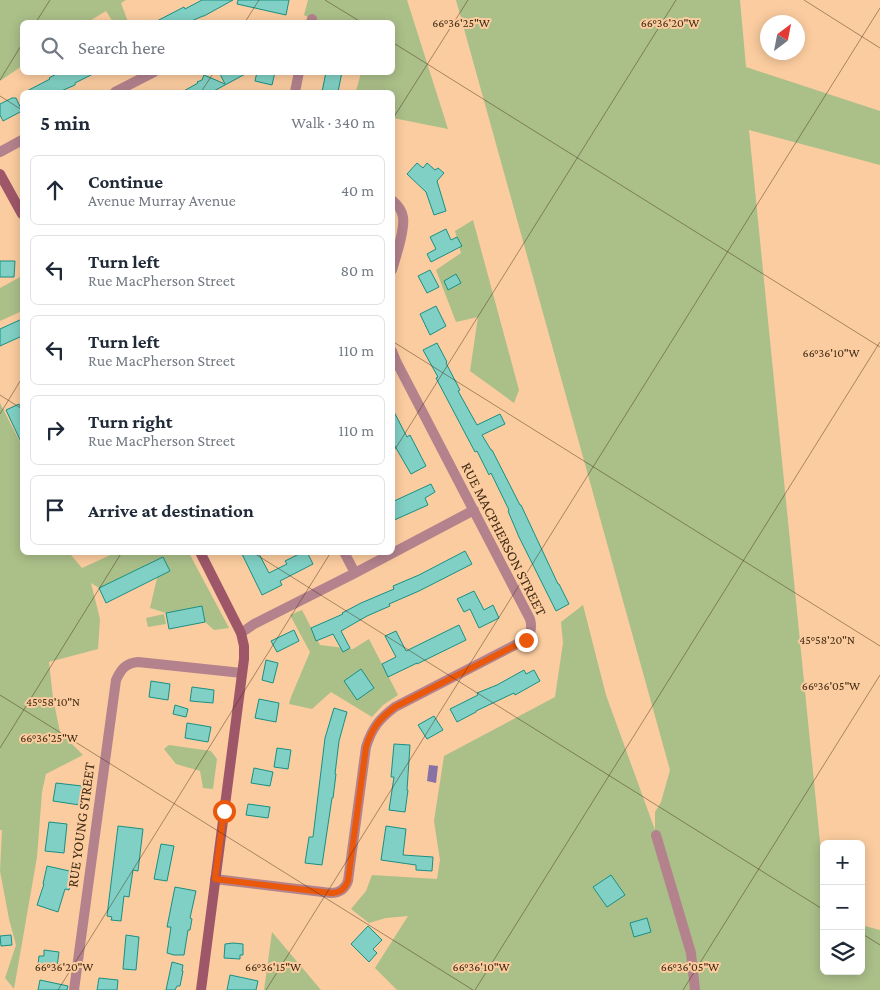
<!DOCTYPE html>
<html lang="en">
<head>
<meta charset="utf-8">
<style>
	:root { --surface:#fff; --page:#f6f6f7; --text:#1f2937; --muted:#747a83; --line:#e0e1e3 }
	body { margin:0; font-family:"Crimson Pro",serif; background:var(--page); color:var(--text) }
	.controls { position:absolute; right:15px; bottom:15px; display:grid; overflow:hidden; border-radius:8px; box-shadow:0 2px 12px #0003 }
	.controls button { width:45px; height:45px; display:grid; place-items:center; padding:0; border:0; border-bottom:1px solid var(--line); background:var(--surface); color:var(--text); font:25px sans-serif }
	.compass { position:absolute; left:760px; top:15px; width:45px; height:45px; border-radius:50%; background:var(--surface); box-shadow:0 2px 12px #0003; rotate:32deg }
	.stop { position:absolute; width:15px; height:15px; margin:-11px; border:4px solid #ea580c; border-radius:50%; background:#fff }
	.stop.end { background:#ea580c; border-color:#fff; box-shadow:0 1px 5px #0008 }
	.list { margin:0; padding:0; list-style:none }
	h2 { display:flex; justify-content:space-between; align-items:center; height:65px; margin:0; padding:0 20px; font-size:21px }
	h2 small { font-size:16px; font-weight:400; color:var(--muted) }
	.list li { display:grid; grid-template-columns:32px 1fr auto; gap:15px; align-items:center; box-sizing:border-box; height:70px; margin:0 10px 10px; padding:0 10px; border:1px solid var(--line); border-radius:8px }
	.list b { display:block; font-size:19px; white-space:nowrap }
	.list p { margin:0; font-size:16px; white-space:nowrap; color:var(--muted) }
	.list em { font-size:16px; font-style:normal; color:var(--muted) }
	.icon { flex:none; width:28px; height:28px; fill:none; stroke:currentColor; stroke-width:2; stroke-linecap:round; stroke-linejoin:round }
	.map { position:relative; flex:none; width:880px; height:990px; overflow:hidden }
	.search { position:absolute; background:var(--surface); box-shadow:0 2px 12px #0003; left:20px; top:20px; width:375px; height:55px; display:flex; align-items:center; gap:12px; box-sizing:border-box; padding:0 18px; border-radius:8px; color:var(--muted); font-size:19px }
	.panel { position:absolute; background:var(--surface); box-shadow:0 2px 12px #0003; left:20px; top:90px; width:375px; height:465px; border-radius:8px }
	.map>svg:first-child { display:block }
	.green { fill:#abbf89 }
	.water { fill:#8871a4 }
	.building { fill:#80d0c5; stroke:#189084 }
	.lines { fill:none; stroke-linecap:round; stroke-linejoin:round }
	.street { stroke:#b3828d; stroke-width:10 }
	.secondary { stroke:#9e5769; stroke-width:10 }
	.route { stroke:#ea580c; stroke-width:6 }
	.ticks { fill:none; stroke:#432c15; stroke-width:1; stroke-opacity:0.45 }
	.labels { text-anchor:middle; dominant-baseline:central; stroke-width:4; stroke-linejoin:round; paint-order:stroke }
	.street-label { font-size:15px; fill:#432c15; stroke:#fbcc9f }
	.ticks-label { font-size:12px; text-anchor:middle; fill:#432c15; stroke:#fbcc9f; stroke-width:4; stroke-linejoin:round; paint-order:stroke }
</style>
</head>
<body>
<div class="map">
<svg width="880" height="990" viewBox="0 0 880 990">
	<rect width="100%" height="100%" fill="#fbcc9f"/>
	<path class="green" d="M0,0H126L121,3L128,22H113L106,11L88,22H22V66L0,81Z
		M308,0H407L448,129L393,118L392,92H354L356,91L361,73L392,72V22H317L304,15Z
		M456,0H740L746,67L880,111V165L749,130L824,882V971H861V925L880,930V990H397L375,968L408,916L386,918L369,923L351,909L366,891L372,875L437,879L440,860L434,821L444,756L555,697L563,643L561,622L583,605L606,695L655,830V812L661,802L670,770Z
		M473,220L519,390L514,403L470,371L478,317L456,322L436,270L461,253L455,231Z
		M22,276V311L0,321V288Z
		M0,403L22,446V552L70,553L71,555L82,568L115,553H189L229,628L214,630L205,622L202,606L166,613L150,608L157,578L163,557L99,588L91,583L100,619L98,649L49,662L53,698L60,732L83,755L46,774L42,792L37,857L14,989L5,978L16,945L9,919L0,871L2,830H0Z
		M302,610L320,645L353,649L369,639L398,695L383,705L372,717L331,692L312,709L289,704L291,697L310,652L290,615Z
		M164,614L166,624L148,627L146,618Z
		M169,745L211,751L217,759L213,789L203,788L200,771L176,764L164,749Z
		M272,932L321,990H264Z"/>
	<path class="water" d="M429,765L438,766L436,783L427,781Z"/>
	<path class="building" d="M202,0H233L204,16H203L189,22H155L184,7L185,9Z
		M238,0H289L286,15L237,4Z
		M60,72H97L75,83V85L59,92H25L50,79L49,78Z
		M219,72H249L212,92H182L198,83L197,82L202,80L204,75L225,84Z
		M257,72H275L272,85L255,81Z
		M326,72H342L338,92H322Z
		M12,98H16L22,111L3,121L0,115V104Z
		M417,163L423,168L427,163L435,170L438,168L444,173L437,181L446,211L434,215L426,192L407,174Z
		M446,229L451,240L457,237L462,246L431,262L427,254L436,249L430,237Z
		M0,261H15L14,277H0Z
		M430,270L439,287L427,293L418,276Z
		M456,274L461,283L448,290L444,281Z
		M436,306L446,326L430,335L420,314Z
		M22,319V336L0,346V329Z
		M437,343L447,362L446,363L460,390L458,391L477,425L500,414L505,424L482,435L491,450H492L520,505H521L558,584H559L569,604L556,611L519,537L508,511L509,510L491,473L489,475L477,451L475,452L436,378L438,377L423,350Z
		M19,404L22,410V444L6,410Z
		M392,408L407,437L410,435L426,466L411,474L392,441Z
		M431,484L435,492L425,498L428,505L392,521V502Z
		M465,551L472,564L419,591L389,604L390,606L367,616L341,631L350,648L343,652L333,634L316,641L311,628L343,614L342,613L361,603L394,589L393,586L419,575Z
		M241,552H258L269,573L287,564L285,561L303,552H307L313,564L280,581L282,585L262,595Z
		M163,557L170,571L106,603L99,588Z
		M474,591L484,610L493,605L499,618L479,628L470,609L464,612L457,599Z
		M202,606L205,622L169,629L166,613Z
		M459,625L466,640L417,664V663L388,677L382,664L396,657L385,636L396,631L406,651Z
		M294,630L299,641L277,652L271,641Z
		M266,660L278,663L273,683L262,680Z
		M361,669L374,688L357,700L344,681Z
		M524,670L526,674L534,670L540,681L515,695L514,693L476,711V712L457,722L450,709L478,695L477,693L497,685Z
		M151,681L170,684L168,700L149,697Z
		M192,687L214,690L213,703L190,701Z
		M259,699L279,703L276,722L255,718Z
		M175,705L188,709L186,717L173,714Z
		M334,708L347,712L339,741L335,774H336L333,798H332L322,865L305,863L309,837H313L325,738Z
		M434,716L443,730L427,739L418,725Z
		M187,723L211,727L208,742L185,738Z
		M394,744L410,745L407,790H408L405,812L389,810L394,777H391Z
		M277,748L291,750L288,769L274,767Z
		M254,768L273,772L270,786L251,783Z
		M56,783L82,786L80,805L53,801Z
		M248,804L270,807L268,818L246,815Z
		M49,822L67,824L64,853L45,851Z
		M118,826L143,829L138,871L133,870L129,897L124,896L121,921L111,920L112,917L107,916Z
		M386,826L406,829L403,855L433,857L432,871L416,870V865L381,860Z
		M161,844L174,846L167,881L154,879Z
		M47,866L74,872L69,890L65,889L58,912L37,905L44,884H43Z
		M611,875L625,895L607,907L593,887Z
		M175,887L196,891L190,918L192,919L190,930H188L184,955H174L167,953L171,927H167Z
		M647,918L651,932L634,937L630,923Z
		M368,926L382,940L373,949L377,953L369,962L351,944Z
		M11,935L12,945L1,946L0,936Z
		M126,935L139,937L136,970L123,969Z
		M233,943L243,944V955H240V959L224,958L225,944Z
		M44,950L59,952L57,967L38,965L39,956H44Z
		M172,962L183,965L182,971H183L180,986H177L175,990H166Z
		M230,975L258,981L256,990H227Z
		M99,978L118,980L117,990H97Z
		M40,980L68,986L67,990H38Z"/>
	<g class="lines">
		<path class="street" d="M311,22L312,19
			M115,92L154,72
			M295,92L299,72
			M0,152L22,140
			M392,200C398,205 402,210 403,217C405,230 396,256 392,270
			M344,552L355,573
			M241,633L254,624L355,573L474,510
			M656,835L691,953L695,990
			M215,879L331,893C340,893 345,889 348,881L366,747C372,728 379,719 395,707L521,642C530,637 533,630 530,619L396,361L392,351
			M74,990L116,680C121,669 126,663 138,662L242,673"/>
		<path class="secondary" d="M0,174L22,214
			M200,552L241,633L244,646V659L201,990"/>
	</g>
	<g class="lines">
		<path class="route" d="M224,811L215,879L331,893C340,893 345,889 348,881L366,747C372,728 379,719 395,707L526,640"/>
	</g>
	<path class="ticks" d="M325,0L361,22M804,0L880,48M36,22L50,0M245,22L259,0M392,42L880,347M0,80L22,44M201,92L214,72M0,96L22,110M392,120L468,0M392,341L880,646M0,395L22,409M0,414L22,378M392,454L676,0M252,552L824,910M0,695L473,990M0,748L122,552M861,933L880,945M58,990L331,552M266,990L880,8M475,990L880,342M683,990L880,675"/>
	<g class="labels">
		<g class="street-label">
			<text transform="translate(504 539) rotate(63)">RUE MACPHERSON STREET</text>
			<text transform="translate(81 825) rotate(-82)">RUE YOUNG STREET</text>
		</g>
	</g>
	<g class="ticks-label">
		<text x="461" y="27">66°36'25"W</text>
		<text x="670" y="27">66°36'20"W</text>
		<text x="831" y="357">66°36'10"W</text>
		<text x="827" y="644">45°58'20"N</text>
		<text x="831" y="690">66°36'05"W</text>
		<text x="53" y="706">45°58'10"N</text>
		<text x="49" y="742">66°36'25"W</text>
		<text x="64" y="971">66°36'20"W</text>
		<text x="273" y="971">66°36'15"W</text>
		<text x="481" y="971">66°36'10"W</text>
		<text x="690" y="971">66°36'05"W</text>
	</g>
</svg>
<div class="controls">
<button>+</button>
<button>−</button>
<button><svg class="icon" aria-label="layers" viewBox="0 0 24 24"><path d="M12 4l9 5-9 5-9-5zM3 14l9 5 9-5"/></svg></button>
</div>
<svg class="compass" viewBox="-18 -18 36 36"><path d="M0-13l5 13h-10z" fill="#e53935"/><path d="M0 13l5-13h-10z" fill="#747a83"/></svg>
<div class="stop" style="left:224px;top:811px"></div>
<div class="stop end" style="left:526px;top:640px"></div>
<div class="search"><svg class="icon" aria-label="search" viewBox="0 0 24 24"><circle cx="10" cy="10" r="6"/><path d="M15 15l6 6"/></svg>Search here</div>
<section class="panel">
<h2>5 min<small>Walk · 340 m</small></h2>
<ul class="list">
<li><svg class="icon" aria-label="ahead" viewBox="0 0 24 24"><path d="M12 20V5M6 11l6-6 6 6"/></svg><div><b>Continue</b><p>Avenue Murray Avenue</p></div><em>40 m</em></li>
<li><svg class="icon" aria-label="left" viewBox="0 0 24 24"><path d="M17 20v-9H6M10 6l-5 5 5 5"/></svg><div><b>Turn left</b><p>Rue MacPherson Street</p></div><em>80 m</em></li>
<li><svg class="icon" aria-label="left" viewBox="0 0 24 24"><path d="M17 20v-9H6M10 6l-5 5 5 5"/></svg><div><b>Turn left</b><p>Rue MacPherson Street</p></div><em>110 m</em></li>
<li><svg class="icon" aria-label="right" viewBox="0 0 24 24"><path d="M7 20v-9h11M14 6l5 5-5 5"/></svg><div><b>Turn right</b><p>Rue MacPherson Street</p></div><em>110 m</em></li>
<li><svg class="icon" aria-label="arrive" viewBox="0 0 24 24"><path d="M6 21V4h12l-3 4 3 4H6"/></svg><div><b>Arrive at destination</b></div></li>
</ul>
</section>
</div>
</body>
</html>
